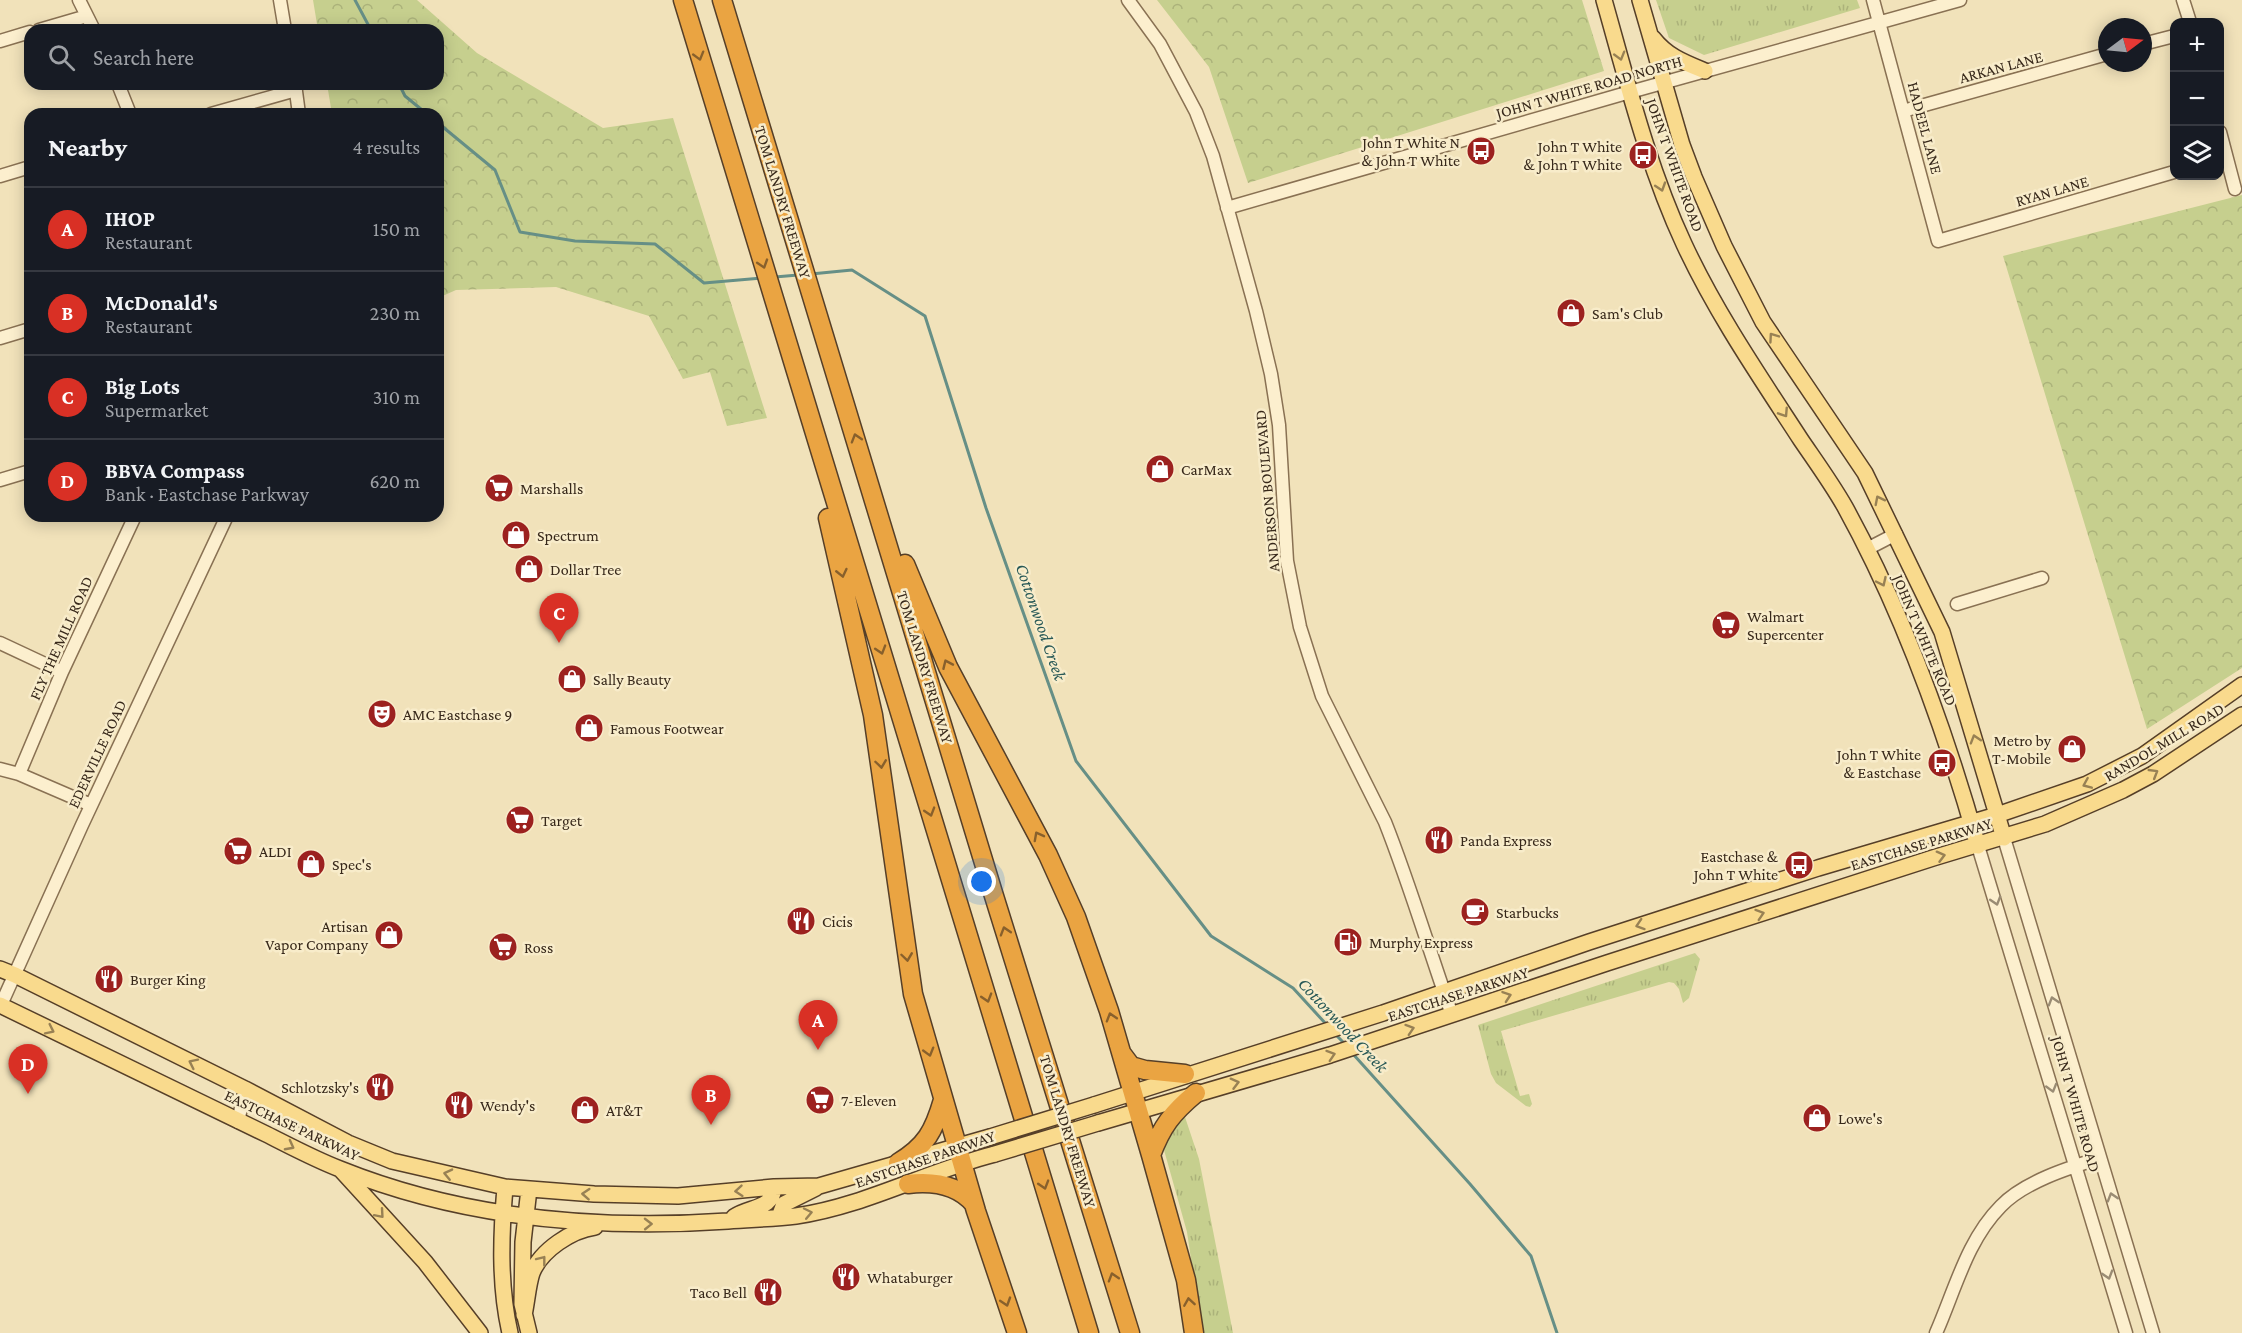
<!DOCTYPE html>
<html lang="en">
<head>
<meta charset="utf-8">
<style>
	:root { --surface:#171b24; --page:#242831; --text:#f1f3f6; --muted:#9ea1a6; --line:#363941; --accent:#d93025 }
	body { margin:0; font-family:"Crimson Pro",serif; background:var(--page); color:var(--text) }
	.controls { position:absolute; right:18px; top:18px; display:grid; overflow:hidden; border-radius:12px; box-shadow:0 3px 15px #0003 }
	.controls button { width:54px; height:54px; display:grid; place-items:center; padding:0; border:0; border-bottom:2px solid var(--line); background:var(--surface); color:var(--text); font:30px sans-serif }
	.compass { position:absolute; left:2098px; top:18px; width:54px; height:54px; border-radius:50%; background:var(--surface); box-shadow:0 3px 15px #0003; rotate:74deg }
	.you { position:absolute; left:982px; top:882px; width:21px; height:21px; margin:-15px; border:4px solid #fff; border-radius:50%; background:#1a73e8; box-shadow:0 0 0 9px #1a73e833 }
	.badge { display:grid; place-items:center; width:39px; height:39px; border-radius:50%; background:var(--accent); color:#fff; font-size:20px; font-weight:700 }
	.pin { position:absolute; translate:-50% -50px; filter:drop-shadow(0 2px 3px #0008) }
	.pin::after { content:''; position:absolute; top:32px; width:21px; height:18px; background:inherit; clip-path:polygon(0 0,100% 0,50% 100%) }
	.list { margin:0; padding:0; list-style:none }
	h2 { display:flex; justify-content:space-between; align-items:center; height:78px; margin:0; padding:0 24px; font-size:26px }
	h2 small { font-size:20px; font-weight:400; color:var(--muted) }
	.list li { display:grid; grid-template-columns:39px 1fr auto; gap:18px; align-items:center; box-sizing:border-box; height:84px; padding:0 24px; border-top:2px solid var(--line) }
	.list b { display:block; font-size:22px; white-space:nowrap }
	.list p { margin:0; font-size:20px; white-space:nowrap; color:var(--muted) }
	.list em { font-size:20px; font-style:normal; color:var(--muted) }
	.icon { flex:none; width:33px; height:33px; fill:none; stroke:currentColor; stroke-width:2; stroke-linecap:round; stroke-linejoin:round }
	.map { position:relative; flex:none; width:2242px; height:1333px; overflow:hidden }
	.search { position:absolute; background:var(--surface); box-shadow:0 3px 15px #0003; left:24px; top:24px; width:420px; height:66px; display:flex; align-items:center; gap:15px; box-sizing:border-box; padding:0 21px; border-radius:18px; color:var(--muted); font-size:22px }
	.panel { position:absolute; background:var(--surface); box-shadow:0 3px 15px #0003; left:24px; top:108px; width:420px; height:414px; border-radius:18px }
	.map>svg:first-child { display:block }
	.grass { fill:url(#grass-tufts) }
	.forest { fill:url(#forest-crowns) }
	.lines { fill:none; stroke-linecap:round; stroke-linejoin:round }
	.stream { stroke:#668f86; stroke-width:3 }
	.minor-casing { stroke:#897153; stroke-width:15 }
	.major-casing { stroke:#563f28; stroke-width:18 }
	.highway-casing { stroke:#563f28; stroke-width:21 }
	.minor { stroke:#fcefce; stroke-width:12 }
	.major { stroke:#f9da8d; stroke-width:15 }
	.highway { stroke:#eaa442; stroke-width:18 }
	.major-bridge-casing { stroke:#563f28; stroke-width:18; stroke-linecap:butt }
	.major-bridge { stroke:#f9da8d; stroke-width:15 }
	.oneway { stroke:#88602c }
	.oneway2 { stroke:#988154 }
	.oneway3 { stroke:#9a8c74 }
	.labels { text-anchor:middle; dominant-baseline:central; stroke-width:5; stroke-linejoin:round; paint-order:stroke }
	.street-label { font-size:16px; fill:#37281a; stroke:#f8ecca }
	.poi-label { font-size:16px; fill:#37281a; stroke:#f8ecca; text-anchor:start }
	.water-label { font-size:18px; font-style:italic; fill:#275856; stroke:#f8ecca }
</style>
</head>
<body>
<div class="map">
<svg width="2242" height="1333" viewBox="0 0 2242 1333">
	<defs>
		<pattern id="grass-tufts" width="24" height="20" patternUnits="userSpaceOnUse" patternTransform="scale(1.5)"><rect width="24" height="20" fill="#c6cf8e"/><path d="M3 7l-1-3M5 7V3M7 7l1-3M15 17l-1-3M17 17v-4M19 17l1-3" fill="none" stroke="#abb27a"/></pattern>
		<pattern id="forest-crowns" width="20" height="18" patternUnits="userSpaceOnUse" patternTransform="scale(1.5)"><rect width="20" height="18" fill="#c6cf8e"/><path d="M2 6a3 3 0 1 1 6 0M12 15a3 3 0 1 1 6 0" fill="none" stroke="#abb27a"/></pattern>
	</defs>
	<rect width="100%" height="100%" fill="#f1e2ba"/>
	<path class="grass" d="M1656,0H1857L1860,8L1704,55L1669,38Z
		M1695,953L1700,959L1689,998L1683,1003L1679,989L1674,983L1669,982L1501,1031L1520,1096L1529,1094L1532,1104L1530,1107L1526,1106L1496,1083L1491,1074L1478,1025Z
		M1183,1111L1199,1159L1233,1333H1202L1187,1232L1164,1150L1170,1125Z"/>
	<path class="forest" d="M313,0H417L477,53L603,128L673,118L767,418L727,426L710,372L683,379L649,316L556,287L456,290L438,298V114H332L327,84H438V30H318Z
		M1157,0H1582L1604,71L1248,183L1209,67Z
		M2242,195V668L2147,729L2003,256Z"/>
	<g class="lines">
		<path class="stream" d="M355,0L371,30
			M399,84L405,96L427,114
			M438,123L495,170L520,232L575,241L655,244L704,283L762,278
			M811,274L852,270L925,316L986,508L1076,761L1211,936L1293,988L1326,1024
			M775,277L798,275
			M1335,1034L1345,1044
			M1353,1054L1470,1184L1531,1256L1557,1333"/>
		<g class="minor-casing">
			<path id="minor" d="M79,0L94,30
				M280,0L285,30
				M1128,0L1160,44L1196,112L1213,156L1256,311L1271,374L1279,425L1287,561L1300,627L1322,696L1385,822C1410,885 1429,950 1452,1015
				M1873,0L1938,241L2174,172
				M2183,0L2190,22
				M39,30L87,16
				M0,41L30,32
				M2143,44L2174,36
				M118,84L130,114
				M295,84L299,114
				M1903,111L2107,54
				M211,114L296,90
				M2220,132L2235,189
				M0,176L30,167
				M1227,208L1630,92L1960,0
				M0,338L30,329
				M0,480L30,471
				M1867,549L1896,534
				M1957,604L2042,578
				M0,643L62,672
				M0,769L19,774L91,805
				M19,774L62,672L135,516
				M2004,838L2153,1333
				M1978,846L2126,1333
				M0,1007L82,825L227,516
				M238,1122L245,1089
				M1936,1333C1955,1290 1967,1240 2001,1206C2024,1182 2068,1168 2100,1158"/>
		</g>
		<g class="major-casing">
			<path id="major" d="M1604,0C1627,81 1648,167 1684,244C1716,313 1760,377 1801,440C1816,462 1832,484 1845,507C1904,614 1945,729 1978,846
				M1640,0L1682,145L1694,177L1724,246L1763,322L1865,473L1942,632L2004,838
				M1653,38C1667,56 1683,62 1705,71
				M0,969L15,975L245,1089L348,1143L392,1161L505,1187L594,1194L678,1196L774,1187L819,1186L990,1137
				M0,1005L266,1134C290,1146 314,1159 340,1169C462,1218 597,1230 728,1221C750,1219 773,1219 796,1216C865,1206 927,1171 995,1154
				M1094,1105L1383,1013L1589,942L1818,868L1997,815L2087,784L2142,756L2242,685
				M1098,1123L1330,1055L1607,963L1933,858L2045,824L2123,790L2153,774L2242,715
				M341,1170L425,1262L480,1333
				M505,1187C501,1235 499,1285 510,1333
				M529,1189L523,1242L522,1304L529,1333
				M734,1217C750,1206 773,1210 774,1187
				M779,1217L784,1204L816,1188
				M524,1315C527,1301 528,1285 532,1273C541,1250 572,1230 595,1227"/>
		</g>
		<g class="highway-casing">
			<path id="highway" d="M683,0L1089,1333
				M722,0L994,896L1130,1333
				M828,518L873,715L913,994L976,1211L1017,1333
				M905,564L948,667L1048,855L1076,917L1109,1011L1151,1155L1186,1280L1194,1333
				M1122,1054L1131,1066L1145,1070L1185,1074
				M1151,1155C1162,1126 1172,1113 1196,1093
				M898,1163C926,1146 934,1131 943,1100
				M908,1184C933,1181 957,1184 974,1204"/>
		</g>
		<use href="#minor" class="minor"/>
		<use href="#major" class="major"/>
		<use href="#highway" class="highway"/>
		<g class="major-bridge-casing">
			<path id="major-bridge" d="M990,1137L1094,1105
				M995,1154L1098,1123"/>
		</g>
		<use href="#major-bridge" class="major-bridge"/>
	</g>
	<defs><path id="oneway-chevron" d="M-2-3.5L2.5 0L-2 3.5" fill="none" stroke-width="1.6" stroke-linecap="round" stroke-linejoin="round" transform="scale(1.5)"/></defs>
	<g class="oneway">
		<use href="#oneway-chevron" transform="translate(699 56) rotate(74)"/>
		<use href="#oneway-chevron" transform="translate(763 264) rotate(72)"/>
		<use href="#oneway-chevron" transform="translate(856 438) rotate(-107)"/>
		<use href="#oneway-chevron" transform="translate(842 573) rotate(77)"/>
		<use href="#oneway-chevron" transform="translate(881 650) rotate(73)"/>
		<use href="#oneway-chevron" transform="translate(947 664) rotate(-114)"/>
		<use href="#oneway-chevron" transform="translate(881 764) rotate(82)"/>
		<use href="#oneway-chevron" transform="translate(930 812) rotate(73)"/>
		<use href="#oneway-chevron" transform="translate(1038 836) rotate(-118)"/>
		<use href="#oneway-chevron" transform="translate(1005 931) rotate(-107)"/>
		<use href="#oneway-chevron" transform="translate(907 957) rotate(82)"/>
		<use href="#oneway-chevron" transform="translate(987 998) rotate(73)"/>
		<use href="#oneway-chevron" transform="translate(1111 1017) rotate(-107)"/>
		<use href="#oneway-chevron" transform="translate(929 1052) rotate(74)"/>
		<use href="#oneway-chevron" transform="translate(1044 1185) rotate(73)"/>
		<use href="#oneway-chevron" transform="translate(1113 1277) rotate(-107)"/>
		<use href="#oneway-chevron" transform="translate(1006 1302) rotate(72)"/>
		<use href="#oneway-chevron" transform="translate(1189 1302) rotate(-99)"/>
	</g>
	<g class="oneway2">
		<use href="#oneway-chevron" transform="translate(1620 56) rotate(74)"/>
		<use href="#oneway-chevron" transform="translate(1661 187) rotate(72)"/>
		<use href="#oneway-chevron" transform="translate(1773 337) rotate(-125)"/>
		<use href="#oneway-chevron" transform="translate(1784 413) rotate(57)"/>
		<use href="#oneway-chevron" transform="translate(1879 500) rotate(-117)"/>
		<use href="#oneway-chevron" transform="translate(1882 582) rotate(65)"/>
		<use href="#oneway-chevron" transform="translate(1975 739) rotate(-107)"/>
		<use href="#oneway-chevron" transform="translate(2154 773) rotate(-31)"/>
		<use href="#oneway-chevron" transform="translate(2087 784) rotate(157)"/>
		<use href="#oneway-chevron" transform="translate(1941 856) rotate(-15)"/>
		<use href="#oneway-chevron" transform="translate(1760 914) rotate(-18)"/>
		<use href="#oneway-chevron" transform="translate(1640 925) rotate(162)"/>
		<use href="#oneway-chevron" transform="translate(1507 996) rotate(-19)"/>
		<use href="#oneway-chevron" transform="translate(1410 1029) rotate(-18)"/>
		<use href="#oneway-chevron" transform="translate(50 1030) rotate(26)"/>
		<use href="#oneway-chevron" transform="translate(1331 1055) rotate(-18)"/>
		<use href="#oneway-chevron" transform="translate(193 1063) rotate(-154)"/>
		<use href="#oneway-chevron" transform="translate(1235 1083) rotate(-15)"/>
		<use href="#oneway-chevron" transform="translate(290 1146) rotate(28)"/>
		<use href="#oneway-chevron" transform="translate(448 1174) rotate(-167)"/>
		<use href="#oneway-chevron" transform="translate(739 1191) rotate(175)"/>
		<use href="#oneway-chevron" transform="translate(586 1194) rotate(-176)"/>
		<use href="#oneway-chevron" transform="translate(808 1213) rotate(-12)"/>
		<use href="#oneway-chevron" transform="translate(380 1214) rotate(49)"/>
		<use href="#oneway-chevron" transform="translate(648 1224) rotate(-1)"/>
		<use href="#oneway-chevron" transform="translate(542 1260) rotate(-52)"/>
	</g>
	<g class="oneway3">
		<use href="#oneway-chevron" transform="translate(1996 901) rotate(73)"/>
		<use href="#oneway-chevron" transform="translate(2053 1001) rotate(-107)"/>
		<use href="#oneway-chevron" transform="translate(2052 1088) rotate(74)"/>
		<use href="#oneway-chevron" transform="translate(2112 1197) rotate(-107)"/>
		<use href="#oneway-chevron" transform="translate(2108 1275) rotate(73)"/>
	</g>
	<defs>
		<g id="bus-disc" transform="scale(1.5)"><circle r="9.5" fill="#9c211f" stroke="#f8ecca"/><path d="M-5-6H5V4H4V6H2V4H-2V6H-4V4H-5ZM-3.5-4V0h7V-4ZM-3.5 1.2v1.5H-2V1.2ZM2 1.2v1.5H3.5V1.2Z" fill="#fff"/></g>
		<g id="shop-disc" transform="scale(1.5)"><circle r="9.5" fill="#9c211f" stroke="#f8ecca"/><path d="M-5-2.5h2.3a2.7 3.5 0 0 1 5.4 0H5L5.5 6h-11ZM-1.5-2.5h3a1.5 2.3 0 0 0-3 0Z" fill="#fff"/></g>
		<g id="supermarket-disc" transform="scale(1.5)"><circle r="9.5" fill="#9c211f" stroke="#f8ecca"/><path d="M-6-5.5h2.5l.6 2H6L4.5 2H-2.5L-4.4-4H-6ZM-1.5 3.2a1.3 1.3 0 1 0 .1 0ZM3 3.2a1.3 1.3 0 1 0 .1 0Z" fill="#fff"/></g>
		<g id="theatre-disc" transform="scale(1.5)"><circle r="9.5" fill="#9c211f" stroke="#f8ecca"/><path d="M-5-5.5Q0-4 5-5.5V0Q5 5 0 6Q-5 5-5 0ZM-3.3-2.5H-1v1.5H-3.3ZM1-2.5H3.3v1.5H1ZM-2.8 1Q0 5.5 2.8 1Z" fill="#fff"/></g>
		<g id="restaurant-disc" transform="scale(1.5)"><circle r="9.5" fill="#9c211f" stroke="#f8ecca"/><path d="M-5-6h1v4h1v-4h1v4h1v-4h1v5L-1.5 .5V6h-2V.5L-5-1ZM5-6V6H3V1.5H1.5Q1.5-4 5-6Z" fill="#fff"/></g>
		<g id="cafe-disc" transform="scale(1.5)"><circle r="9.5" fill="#9c211f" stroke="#f8ecca"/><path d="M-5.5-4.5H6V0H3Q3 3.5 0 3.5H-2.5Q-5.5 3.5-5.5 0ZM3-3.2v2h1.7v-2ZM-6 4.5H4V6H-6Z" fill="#fff"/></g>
		<g id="fuel-disc" transform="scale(1.5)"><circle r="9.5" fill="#9c211f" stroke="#f8ecca"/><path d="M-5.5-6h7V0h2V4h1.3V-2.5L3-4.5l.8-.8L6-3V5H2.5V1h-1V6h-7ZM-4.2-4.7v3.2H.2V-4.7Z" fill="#fff"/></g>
	</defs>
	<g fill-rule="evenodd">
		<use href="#bus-disc" x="1481" y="151"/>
		<use href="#bus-disc" x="1643" y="155"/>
		<use href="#shop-disc" x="1571" y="313"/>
		<use href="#shop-disc" x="1160" y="469"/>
		<use href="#supermarket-disc" x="499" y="488"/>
		<use href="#shop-disc" x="516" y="535"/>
		<use href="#shop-disc" x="529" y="569"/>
		<use href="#supermarket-disc" x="1726" y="625"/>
		<use href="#shop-disc" x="572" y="679"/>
		<use href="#theatre-disc" x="382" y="714"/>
		<use href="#shop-disc" x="589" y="728"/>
		<use href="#shop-disc" x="2072" y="749"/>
		<use href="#bus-disc" x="1942" y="763"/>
		<use href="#supermarket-disc" x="520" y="820"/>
		<use href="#restaurant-disc" x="1439" y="840"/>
		<use href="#supermarket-disc" x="238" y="851"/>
		<use href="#shop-disc" x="311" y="864"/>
		<use href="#bus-disc" x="1799" y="865"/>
		<use href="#cafe-disc" x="1475" y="912"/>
		<use href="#restaurant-disc" x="801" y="921"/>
		<use href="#shop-disc" x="389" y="935"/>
		<use href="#fuel-disc" x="1348" y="942"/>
		<use href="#supermarket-disc" x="503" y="947"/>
		<use href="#restaurant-disc" x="109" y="979"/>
		<use href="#restaurant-disc" x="380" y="1087"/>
		<use href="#supermarket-disc" x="820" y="1100"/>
		<use href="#restaurant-disc" x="459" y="1105"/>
		<use href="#shop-disc" x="585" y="1110"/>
		<use href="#shop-disc" x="1817" y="1118"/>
		<use href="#restaurant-disc" x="846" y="1277"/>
		<use href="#restaurant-disc" x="768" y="1292"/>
	</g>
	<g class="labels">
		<g class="street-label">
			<text transform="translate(2001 67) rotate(-15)">ARKAN LANE</text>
			<text transform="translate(1589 87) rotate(-16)">JOHN T WHITE ROAD NORTH</text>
			<text transform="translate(1925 128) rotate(75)">HADEEL LANE</text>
			<text transform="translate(1675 165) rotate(70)">JOHN T WHITE ROAD</text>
			<text transform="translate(2052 191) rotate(-16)">RYAN LANE</text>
			<text transform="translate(783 202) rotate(73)">TOM LANDRY FREEWAY</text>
			<text transform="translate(1267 491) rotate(-95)">ANDERSON BOULEVARD</text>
			<text transform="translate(61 638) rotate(-66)">FLY THE MILL ROAD</text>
			<text transform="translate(1925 640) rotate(67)">JOHN T WHITE ROAD</text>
			<text transform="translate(925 667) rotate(73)">TOM LANDRY FREEWAY</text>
			<text transform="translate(2164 742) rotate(-31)">RANDOL MILL ROAD</text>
			<text transform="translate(97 754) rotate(-65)">EDERVILLE ROAD</text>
			<text transform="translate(1921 844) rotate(-17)">EASTCHASE PARKWAY</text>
			<text transform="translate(1458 994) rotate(-18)">EASTCHASE PARKWAY</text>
			<text transform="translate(2076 1104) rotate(74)">JOHN T WHITE ROAD</text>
			<text transform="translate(292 1125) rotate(25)">EASTCHASE PARKWAY</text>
			<text transform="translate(1068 1131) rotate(73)">TOM LANDRY FREEWAY</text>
			<text transform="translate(925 1159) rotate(-19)">EASTCHASE PARKWAY</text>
		</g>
		<g class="poi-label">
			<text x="1460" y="142" text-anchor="end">John T White N<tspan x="1460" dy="18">&amp; John T White</tspan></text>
			<text x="1622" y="146" text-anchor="end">John T White<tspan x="1622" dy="18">&amp; John T White</tspan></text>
			<text x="1592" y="313">Sam's Club</text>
			<text x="1181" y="469">CarMax</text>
			<text x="520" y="488">Marshalls</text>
			<text x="537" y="535">Spectrum</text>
			<text x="550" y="569">Dollar Tree</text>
			<text x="1747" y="616">Walmart<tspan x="1747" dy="18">Supercenter</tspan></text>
			<text x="593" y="679">Sally Beauty</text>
			<text x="403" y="714">AMC Eastchase 9</text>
			<text x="610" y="728">Famous Footwear</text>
			<text x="2051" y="740" text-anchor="end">Metro by<tspan x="2051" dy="18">T-Mobile</tspan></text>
			<text x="1921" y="754" text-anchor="end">John T White<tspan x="1921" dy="18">&amp; Eastchase</tspan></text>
			<text x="541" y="820">Target</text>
			<text x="1460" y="840">Panda Express</text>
			<text x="259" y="851">ALDI</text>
			<text x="1778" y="856" text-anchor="end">Eastchase &amp;<tspan x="1778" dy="18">John T White</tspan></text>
			<text x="332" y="864">Spec's</text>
			<text x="1496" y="912">Starbucks</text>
			<text x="822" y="921">Cicis</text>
			<text x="368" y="926" text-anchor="end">Artisan<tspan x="368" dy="18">Vapor Company</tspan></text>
			<text x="1369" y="942">Murphy Express</text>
			<text x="524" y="947">Ross</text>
			<text x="130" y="979">Burger King</text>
			<text x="359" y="1087" text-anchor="end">Schlotzsky's</text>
			<text x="841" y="1100">7-Eleven</text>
			<text x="480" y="1105">Wendy's</text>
			<text x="606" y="1110">AT&amp;T</text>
			<text x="1838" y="1118">Lowe's</text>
			<text x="867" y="1277">Whataburger</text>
			<text x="747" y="1292" text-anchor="end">Taco Bell</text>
		</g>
		<g class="water-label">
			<text transform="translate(1041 622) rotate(71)">Cottonwood Creek</text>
			<text transform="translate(1343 1025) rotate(47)">Cottonwood Creek</text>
		</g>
	</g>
</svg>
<div class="controls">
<button>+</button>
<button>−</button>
<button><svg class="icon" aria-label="layers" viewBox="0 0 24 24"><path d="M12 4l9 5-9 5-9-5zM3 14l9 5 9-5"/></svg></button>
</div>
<svg class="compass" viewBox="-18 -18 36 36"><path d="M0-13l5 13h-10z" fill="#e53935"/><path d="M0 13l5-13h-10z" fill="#9ea1a6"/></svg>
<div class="you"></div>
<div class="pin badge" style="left:818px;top:1050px">A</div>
<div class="pin badge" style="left:711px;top:1125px">B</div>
<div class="pin badge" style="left:559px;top:643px">C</div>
<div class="pin badge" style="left:28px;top:1094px">D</div>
<div class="search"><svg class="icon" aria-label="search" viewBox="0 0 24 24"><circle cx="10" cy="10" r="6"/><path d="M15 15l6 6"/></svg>Search here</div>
<section class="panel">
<h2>Nearby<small>4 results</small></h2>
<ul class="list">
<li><span class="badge">A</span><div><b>IHOP</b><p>Restaurant</p></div><em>150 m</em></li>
<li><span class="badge">B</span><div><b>McDonald's</b><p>Restaurant</p></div><em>230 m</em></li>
<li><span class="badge">C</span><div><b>Big Lots</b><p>Supermarket</p></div><em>310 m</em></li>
<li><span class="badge">D</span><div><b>BBVA Compass</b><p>Bank · Eastchase Parkway</p></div><em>620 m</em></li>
</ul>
</section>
</div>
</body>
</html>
